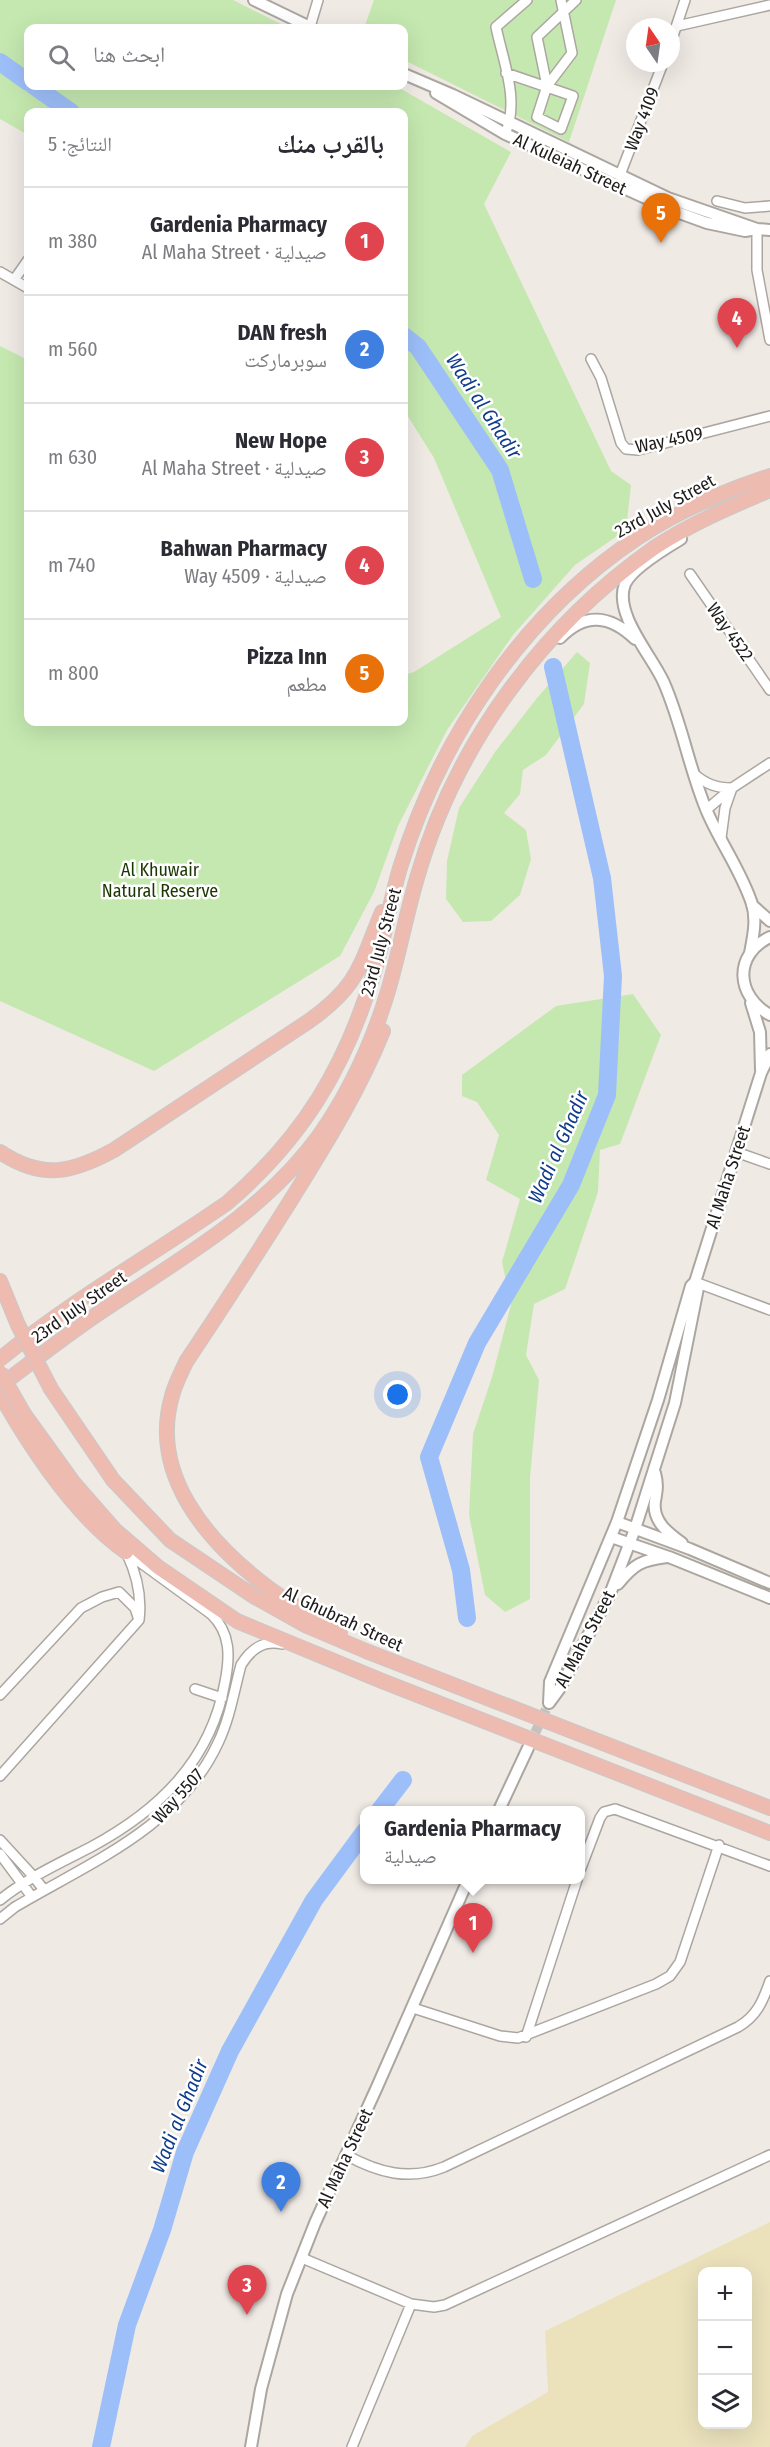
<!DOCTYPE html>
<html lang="ar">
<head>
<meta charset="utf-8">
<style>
	:root { --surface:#fff; --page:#f2f2f3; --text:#2b2b33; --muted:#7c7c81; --line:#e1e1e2; --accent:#8b339f }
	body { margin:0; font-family:"Fira Sans Condensed","Noto Naskh Arabic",sans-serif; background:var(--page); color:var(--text); direction:rtl }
	.controls { position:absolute; right:18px; bottom:18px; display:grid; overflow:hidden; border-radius:12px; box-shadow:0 6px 24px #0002 }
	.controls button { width:54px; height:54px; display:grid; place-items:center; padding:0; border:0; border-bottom:2px solid var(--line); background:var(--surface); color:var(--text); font:30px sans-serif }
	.compass { position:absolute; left:626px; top:18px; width:54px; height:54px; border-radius:50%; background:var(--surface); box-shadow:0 6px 24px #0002; rotate:347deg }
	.you { position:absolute; left:398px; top:1395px; width:21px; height:21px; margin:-15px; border:4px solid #fff; border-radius:50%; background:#1a73e8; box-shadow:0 0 0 9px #1a73e833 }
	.badge { display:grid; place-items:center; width:39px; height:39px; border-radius:50%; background:var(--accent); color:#fff; font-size:20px; font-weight:700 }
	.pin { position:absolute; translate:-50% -50px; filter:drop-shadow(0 2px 3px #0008) }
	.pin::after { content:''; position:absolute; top:32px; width:21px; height:18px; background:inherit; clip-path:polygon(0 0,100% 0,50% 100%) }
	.popup { position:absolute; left:360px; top:1806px; width:225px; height:78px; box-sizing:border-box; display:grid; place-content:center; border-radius:12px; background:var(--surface); filter:drop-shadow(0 2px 4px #0005); font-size:20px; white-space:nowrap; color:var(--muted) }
	.popup b { font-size:22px; color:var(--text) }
	.popup::after { content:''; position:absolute; left:50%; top:100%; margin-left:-12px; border:12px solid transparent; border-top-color:var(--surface) }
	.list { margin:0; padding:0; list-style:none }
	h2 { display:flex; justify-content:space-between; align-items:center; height:78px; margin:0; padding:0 24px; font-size:26px }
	h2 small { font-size:20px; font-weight:400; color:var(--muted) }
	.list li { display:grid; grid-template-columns:39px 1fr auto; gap:18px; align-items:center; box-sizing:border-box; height:108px; padding:0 24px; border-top:2px solid var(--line) }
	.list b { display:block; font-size:22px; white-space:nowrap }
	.list p { margin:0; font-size:20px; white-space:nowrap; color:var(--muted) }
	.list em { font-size:20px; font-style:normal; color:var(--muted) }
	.icon { flex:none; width:33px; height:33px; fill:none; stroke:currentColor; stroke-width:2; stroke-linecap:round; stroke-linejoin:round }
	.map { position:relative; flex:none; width:770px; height:2447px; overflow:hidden; direction:ltr }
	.search { position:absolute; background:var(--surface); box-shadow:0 6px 24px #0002; left:24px; top:24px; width:384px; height:66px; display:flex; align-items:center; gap:15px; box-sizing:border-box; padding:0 21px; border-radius:12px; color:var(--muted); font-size:22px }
	.panel { position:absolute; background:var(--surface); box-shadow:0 6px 24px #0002; left:24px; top:108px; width:384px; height:618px; border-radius:12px; direction:rtl }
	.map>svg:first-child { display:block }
	.green { fill:#c5e8b0 }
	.sand { fill:#ebe2bc; fill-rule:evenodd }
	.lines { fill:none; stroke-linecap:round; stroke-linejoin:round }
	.river { stroke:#9dbff9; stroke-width:18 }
	.tertiary-tunnel { stroke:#c6c1bc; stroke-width:10; stroke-dasharray:10 5; stroke-linecap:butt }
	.minor-casing { stroke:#aca6a1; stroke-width:12 }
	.tertiary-casing { stroke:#aca6a1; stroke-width:14 }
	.primary-casing { stroke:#c9c9c8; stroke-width:16 }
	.minor { stroke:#fff; stroke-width:9 }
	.tertiary { stroke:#fff; stroke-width:10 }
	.primary { stroke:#eebbb0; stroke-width:14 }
	.primary-bridge-casing { stroke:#c9c9c8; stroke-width:16; stroke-linecap:butt }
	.primary-bridge { stroke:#eebbb0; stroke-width:14 }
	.labels { text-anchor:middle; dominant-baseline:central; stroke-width:5; stroke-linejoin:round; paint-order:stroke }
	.street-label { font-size:18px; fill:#1e1c1a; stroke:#fff }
	.park-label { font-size:18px; fill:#1b3701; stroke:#fff }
	.water-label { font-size:20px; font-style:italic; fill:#103c8d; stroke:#fff }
</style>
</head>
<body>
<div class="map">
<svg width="770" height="2447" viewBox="0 0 770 2447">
	<rect width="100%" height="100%" fill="#f0eae5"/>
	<path class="green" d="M0,0H233L289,28H28V86H396L511,152L484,204L611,471L631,485L626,530L575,565L513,635L447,730L398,826L374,892L340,956L154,1071L0,1001V346L28,360V722H404V675L414,672L501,617L434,458L404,410V112H28V135L0,119Z
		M374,0H616L569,142L404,60V28H364Z
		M577,652L590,663L584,704L546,755L523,770L520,794L504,813L526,830L531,859L520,895L491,921L463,922L446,899L447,861L459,808L495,752L537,698Z
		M633,994L661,1035L620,1144L600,1150L598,1192L565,1289L534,1304L526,1355L539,1380L530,1478V1599L505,1612L485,1595L469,1515L473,1434L492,1377L511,1305L502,1262L520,1199L486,1180L499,1135L477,1102L462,1096V1075L556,1006Z"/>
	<path class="sand" d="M770,2222V2447H465L472,2436L548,2392L545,2331ZM702,2272H748V2424H702Z"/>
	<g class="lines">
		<path class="river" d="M0,62L28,82
			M34,86L71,112
			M404,336L418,347L500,470L533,579
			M467,1618L461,1570L429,1457L477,1343L571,1185L607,1095L613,976L602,878L553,667
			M380,1810L403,1780
			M101,2447L127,2325L162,2230L185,2152L230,2051L314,1900L365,1831"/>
		<path class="tertiary-tunnel" d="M529,1746L549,1703"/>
		<g class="minor-casing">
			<path id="minor" d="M677,26L770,5
				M310,27L318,0
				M671,42L685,0
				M506,73L573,96L561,129L537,117L547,86L537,37L576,0
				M547,86L572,53L561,0
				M505,134C520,101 503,61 496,27L527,0
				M620,175L663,63
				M717,201L745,208L770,206
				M757,229V270L770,340
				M0,272L28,288
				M14,280L28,260
				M591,359L601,378L621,443L626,449L638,450L770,416
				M690,574L770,690
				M694,774C706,784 716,788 732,788L725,808L721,838
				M706,810L732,788L770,763
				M736,1152L770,1164
				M695,1282L770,1310
				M195,1689L222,1698
				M0,1695L81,1608L102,1597L119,1592L135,1608L138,1617
				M0,1776L139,1620C142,1596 137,1575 127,1554
				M0,1840L34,1877L44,1890
				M0,1854L32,1897
				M581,1868L600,1818L604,1812L615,1809L770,1866
				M0,1900C27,1878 60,1863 91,1847C158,1811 211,1761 225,1682C230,1657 231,1633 211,1614L126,1552
				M0,1919L15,1907C91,1862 179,1827 218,1743C230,1718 234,1691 241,1665C251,1649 263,1640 282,1644
				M413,2008L500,2036L518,2038L656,1984L670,1976L680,1962L719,1845
				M526,2037L577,1880
				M346,2155C379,2173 409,2181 444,2167L738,2027C757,2016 763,2001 770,1981
				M302,2258L411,2304L434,2307L445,2305L770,2155
				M352,2447L411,2304"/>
		</g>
		<g class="tertiary-casing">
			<path id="tertiary" d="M254,0L312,28
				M404,74L453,95L668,198L757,229
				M436,93L505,134L674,211L707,223L745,231L757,229L770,230
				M681,539C666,548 632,568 625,584C613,614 653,657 664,683C682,724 689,768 706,809C719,841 741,870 752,904C757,919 753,938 750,953
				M560,638C585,612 610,615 635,639
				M752,905L770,921
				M770,937C733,955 736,996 770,1015
				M751,1003L760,1032L761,1070
				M655,1473C658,1484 657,1490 655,1501C652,1521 668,1533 682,1543
				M617,1522L690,1549L770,1583
				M611,1537L669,1557L770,1598
				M618,1584C634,1564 642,1560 667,1557
				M549,1703L550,1682L617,1522L658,1400L691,1286L695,1282L761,1073L770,1054
				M549,1703L560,1688L610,1594L635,1529L675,1403L698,1288L695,1282
				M499,1810L528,1748
				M251,2447L261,2389L287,2294L315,2223L377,2087L468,1880"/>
		</g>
		<g class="primary-casing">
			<path id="primary" d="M0,1152C42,1180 72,1173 114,1150L309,1021C359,986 360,965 382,912
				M0,1281L18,1325
				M0,1359C72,1300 152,1255 227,1203C304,1137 346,1066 375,969C385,936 390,901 400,868C440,738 523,614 637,538C678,511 724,491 770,476
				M0,1386C33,1361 65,1336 99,1313C178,1260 262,1214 319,1136C349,1093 373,1041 388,991C399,954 406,915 417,878C455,745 542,627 654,548C690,524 730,507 770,490
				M51,1389L113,1480L170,1540L255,1597L307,1626L366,1651L770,1808
				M0,1394C30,1447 75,1516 126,1552
				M24,1414L73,1482L115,1530L158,1567L237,1621L382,1681L770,1833
				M340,1633C316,1617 289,1604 266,1586C208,1542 149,1475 172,1396C175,1384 181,1373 186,1362C222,1308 257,1254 291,1200C325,1145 359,1091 383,1031"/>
		</g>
		<use href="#minor" class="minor"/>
		<use href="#tertiary" class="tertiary"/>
		<use href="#primary" class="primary"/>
		<g class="primary-bridge-casing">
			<path id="primary-bridge" d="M18,1325L51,1389
				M0,1372L24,1414"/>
		</g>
		<use href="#primary-bridge" class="primary-bridge"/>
	</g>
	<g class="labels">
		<g class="street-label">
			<text transform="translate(642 119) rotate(-69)">Way 4109</text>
			<text transform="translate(570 164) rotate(25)">Al Kuleiah Street</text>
			<text transform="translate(669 440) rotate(-12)">Way 4509</text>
			<text transform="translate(665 506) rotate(-29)">23rd July Street</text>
			<text transform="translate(730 632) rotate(55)">Way 4522</text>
			<text transform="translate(381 942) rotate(-75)">23rd July Street</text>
			<text transform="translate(728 1177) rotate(-72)">Al Maha Street</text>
			<text transform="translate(79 1307) rotate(-35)">23rd July Street</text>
			<text transform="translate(343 1619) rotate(25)">Al Ghubrah Street</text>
			<text transform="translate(585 1639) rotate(-62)">Al Maha Street</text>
			<text transform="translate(178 1796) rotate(-48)">Way 5507</text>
			<text transform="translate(345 2158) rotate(-65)">Al Maha Street</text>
		</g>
		<g class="park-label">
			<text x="160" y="870">Al Khuwair<tspan x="160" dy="21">Natural Reserve</tspan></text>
		</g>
		<g class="water-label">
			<text transform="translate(484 406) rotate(57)">Wadi al Ghadir</text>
			<text transform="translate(558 1147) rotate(-66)">Wadi al Ghadir</text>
			<text transform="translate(179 2116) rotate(-68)">Wadi al Ghadir</text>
		</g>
	</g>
</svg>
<div class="controls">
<button>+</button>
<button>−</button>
<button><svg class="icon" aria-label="layers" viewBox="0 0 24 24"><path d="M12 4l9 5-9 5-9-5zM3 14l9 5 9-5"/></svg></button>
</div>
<svg class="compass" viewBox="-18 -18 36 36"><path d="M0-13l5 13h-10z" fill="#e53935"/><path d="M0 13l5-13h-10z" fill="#7c7c81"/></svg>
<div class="you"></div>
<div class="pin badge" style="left:473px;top:1953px;background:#e0444e">1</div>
<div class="popup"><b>Gardenia Pharmacy</b>صيدلية</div>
<div class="pin badge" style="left:281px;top:2212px;background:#3f7fe0">2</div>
<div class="pin badge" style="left:247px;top:2315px;background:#e0444e">3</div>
<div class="pin badge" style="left:737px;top:348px;background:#e0444e">4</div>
<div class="pin badge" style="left:661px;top:243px;background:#e8710a">5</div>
<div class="search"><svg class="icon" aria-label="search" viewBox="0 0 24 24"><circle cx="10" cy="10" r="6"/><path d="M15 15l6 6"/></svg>ابحث هنا</div>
<section class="panel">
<h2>بالقرب منك<small>النتائج: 5</small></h2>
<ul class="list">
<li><span class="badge" style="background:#e0444e">1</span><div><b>Gardenia Pharmacy</b><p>صيدلية · Al Maha Street</p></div><em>380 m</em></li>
<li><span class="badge" style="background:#3f7fe0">2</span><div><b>DAN fresh</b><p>سوبرماركت</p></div><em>560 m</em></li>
<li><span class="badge" style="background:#e0444e">3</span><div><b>New Hope</b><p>صيدلية · Al Maha Street</p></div><em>630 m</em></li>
<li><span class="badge" style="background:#e0444e">4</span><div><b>Bahwan Pharmacy</b><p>صيدلية · Way 4509</p></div><em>740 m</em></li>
<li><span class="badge" style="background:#e8710a">5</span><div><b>Pizza Inn</b><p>مطعم</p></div><em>800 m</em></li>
</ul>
</section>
</div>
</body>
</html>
